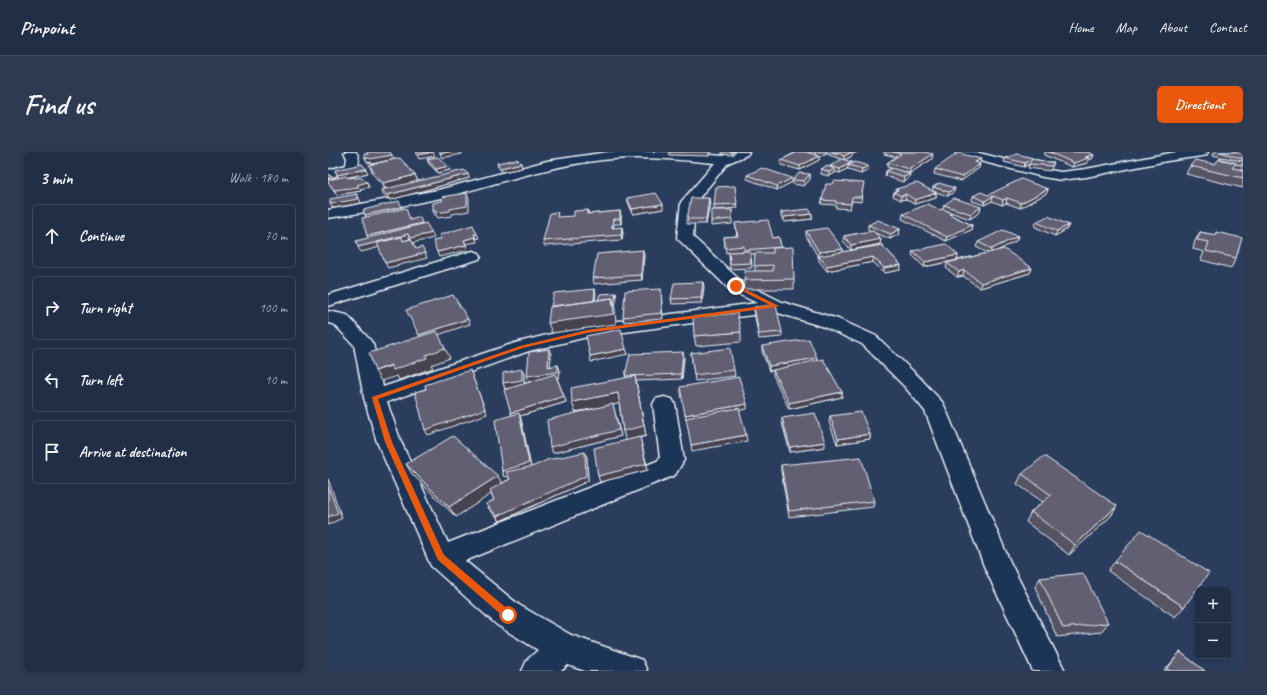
<!DOCTYPE html>
<html lang="en">
<head>
<meta charset="utf-8">
<style>
	:root { --surface:#202e46; --page:#2d3a51; --text:#f1f3f6; --muted:#a2a8b3; --line:#3d4a5f; --accent:#ea580c }
	body { margin:0; font-family:Caveat,sans-serif; background:var(--page); color:var(--text) }
	.controls { position:absolute; right:12px; bottom:12px; display:grid; overflow:hidden; border-radius:6px; box-shadow:0 2px 6px #0003 }
	.controls button { width:36px; height:36px; display:grid; place-items:center; padding:0; border:0; border-bottom:1px solid var(--line); background:var(--surface); color:var(--text); font:20px sans-serif }
	.stop { position:absolute; width:12px; height:12px; margin:-9px; border:3px solid #ea580c; border-radius:50%; background:#fff }
	.stop.end { background:#ea580c; border-color:#fff; box-shadow:0 1px 4px #0008 }
	.list { margin:0; padding:0; list-style:none }
	h2 { display:flex; justify-content:space-between; align-items:center; height:52px; margin:0; padding:0 16px; font-size:17px }
	h2 small { font-size:13px; font-weight:400; color:var(--muted) }
	.list li { display:grid; grid-template-columns:26px 1fr auto; gap:12px; align-items:center; box-sizing:border-box; height:64px; margin:0 8px 8px; padding:0 8px; border:1px solid var(--line); border-radius:6px }
	.list b { display:block; font-size:15px; white-space:nowrap }
	.list em { font-size:13px; font-style:normal; color:var(--muted) }
	.icon { flex:none; width:22px; height:22px; fill:none; stroke:currentColor; stroke-width:2; stroke-linecap:round; stroke-linejoin:round }
	.map { position:relative; flex:none; width:915px; height:519px; overflow:hidden; border-radius:6px }
	header { display:flex; align-items:center; gap:24px; box-sizing:border-box; height:56px; padding:0 20px; background:var(--surface); border-bottom:1px solid var(--line) }
	header strong { font-size:19px }
	nav { display:flex; gap:22px; margin-inline-start:auto; font-size:14px }
	.intro { display:flex; align-items:center; justify-content:space-between; box-sizing:border-box; height:96px; padding:0 24px }
	h1 { margin:0; font-size:28px }
	.button { padding:10px 18px; border-radius:6px; background:var(--accent); color:#fff; font-size:14px; font-weight:700 }
	main { display:flex; gap:24px; padding:0 24px }
	aside { flex:1; background:var(--surface); border-radius:6px; box-shadow:0 2px 6px #0003 }
	.map>svg:first-child { display:block }
	.lines { fill:none; stroke-linecap:round; stroke-linejoin:round }
	.minor-casing { stroke:#e8f1f8; stroke-width:3 }
	.minor { fill:#1d3557; fill-rule:evenodd }
	.wall { fill:#565263; stroke:#e8f1f8 }
	.shaded-wall { fill:#464250; stroke:#e8f1f8 }
	.building { fill:#645f73; stroke:#e8f1f8 }
	.route { fill:#ea580c }
</style>
</head>
<body>
<header>
<strong>Pinpoint</strong>
<nav><a>Home</a><a>Map</a><a>About</a><a>Contact</a></nav>
</header>
<div class="intro"><h1>Find us</h1><a class="button">Directions</a></div>
<main>
<aside>
<h2>3 min<small>Walk · 180 m</small></h2>
<ul class="list">
<li><svg class="icon" aria-label="ahead" viewBox="0 0 24 24"><path d="M12 20V5M6 11l6-6 6 6"/></svg><div><b>Continue</b></div><em>70 m</em></li>
<li><svg class="icon" aria-label="right" viewBox="0 0 24 24"><path d="M7 20v-9h11M14 6l5 5-5 5"/></svg><div><b>Turn right</b></div><em>100 m</em></li>
<li><svg class="icon" aria-label="left" viewBox="0 0 24 24"><path d="M17 20v-9H6M10 6l-5 5 5 5"/></svg><div><b>Turn left</b></div><em>10 m</em></li>
<li><svg class="icon" aria-label="arrive" viewBox="0 0 24 24"><path d="M6 21V4h12l-3 4 3 4H6"/></svg><div><b>Arrive at destination</b></div></li>
</ul>
</aside>
<div class="map">
<svg width="915" height="519" viewBox="0 0 915 519">
	<rect width="100%" height="100%" fill="#2b3d5d"/>
	<filter id="ink" filterUnits="userSpaceOnUse"><feTurbulence type="fractalNoise" baseFrequency=".025" numOctaves="2"/><feDisplacementMap in="SourceGraphic" scale="8" xChannelSelector="R" yChannelSelector="G"/><feConvolveMatrix kernelMatrix="1 2 1 2 8 2 1 2 1" color-interpolation-filters="sRGB"/></filter>
	<g filter="url(#ink)">
		<g class="lines">
			<g class="minor-casing">
				<path id="minor" d="M16,0H28C32,6 32,11 27,18L0,26V18L18,13L19,6Z
					M280,0H348L395,4L405,0H421L419,3L400,11L367,51L365,85L414,130L454,150L510,167L548,184L591,225L615,251L682,410L737,519H705L656,414L597,259L577,235L534,192L496,175L447,160L259,185L201,199L59,250L73,290L120,391L329,309L332,306L325,252L328,247L336,245L344,247L347,252L356,308L347,323L137,409L191,453L243,483L314,508L319,519H257L240,513L233,519H194L199,508L210,498L169,473L103,414L49,290L36,246L26,193L6,172L0,171V159L19,163L42,188L45,192L55,235L187,191L259,173L429,151L402,138L349,86L353,50L387,11C354,8 317,4 284,7C225,12 170,32 113,46C76,54 38,60 0,66V58L110,38L219,9Z
					M627,0H647L715,17L733,20L758,17L848,0H880L878,3L874,4L839,9L758,25L733,28L715,25L629,3Z
					M145,99L151,101L153,104L151,107L0,154V143Z"/>
			</g>
			<use href="#minor" class="minor"/>
		</g>
		<path class="wall" d="M341,0H384L381,4L341,3Z
			M394,0H408L404,3L394,2Z
			M468,0H500L491,5V8L472,18L453,13V8Z
			M501,0H530L524,2V4L516,8L501,3Z
			M556,0H596L604,7L582,21L572,19L581,26L575,30L557,24L558,19L563,16L559,15V11L568,5L556,2Z
			M717,0H759L766,3L764,7L760,8L759,11L744,15L716,3Z
			M886,0H908L915,2V13L912,18H915V36L858,22L862,14L887,12L893,5L885,3Z
			M677,6L705,7L726,11L722,19L700,16L701,12L696,15L676,10Z
			M99,7L120,14L122,18L110,21L101,12Z
			M524,10L523,12L540,18L533,22L520,18V16L512,21L507,20V21L501,24L493,22V17L502,15V14Z
			M169,11L194,16L174,20L170,15Z
			M651,11L652,12L651,16L633,29L606,22L607,17L652,11Z
			M41,13L87,23L90,29L140,22L141,26L62,48L55,43L53,38L57,37L45,22Z
			M7,18L40,21L19,26H26L39,30L41,35L32,37L33,39L9,43L1,31L0,32V21L5,27L11,26Z
			M482,22V27L476,34L465,32V28Z
			M419,23L464,30L449,38L419,27Z
			M535,35L533,50L524,49L522,57L508,56V53L493,52L494,48Z
			M605,35L626,40L620,44L605,39L608,41V46L586,52L577,47L573,48L565,44L566,40L568,39V37L604,39Z
			M719,41L692,56L678,51L674,53L664,49L656,53L644,49L645,44Z
			M299,46L335,57L305,62L300,50Z
			M382,51L378,72H359V67Z
			M409,52L410,56L386,58V53Z
			M616,53L652,60L642,67L619,59L623,63L644,73L643,78L618,89L574,67L575,62L612,58L615,57Z
			M260,58L261,62L292,59L293,64V72H286L285,76L295,80L294,88L216,94L215,89L246,64Z
			M404,58V72L383,74V69Z
			M453,60L484,62V67L456,70L453,65Z
			M708,70L739,77L727,84L707,75Z
			M407,71L445,86L451,85L453,96L466,127V137H416V128L427,119V102H423L424,116L402,117L401,100L398,101L396,85L409,84Z
			M540,73L572,77L571,82L562,87L547,81L553,87L552,92L523,98L515,89L516,84L543,79L540,78Z
			M478,79L515,97V100L554,93L573,113L572,118L556,121L545,110L499,119L491,109V105H490L478,84Z
			M872,80L887,83L888,80L908,106L903,116L873,108L876,100L865,97L867,89Z
			M690,84L688,89L670,98L704,116L702,121L652,136L635,124L629,125L618,116L619,111L625,109L596,115L584,103L585,99L630,103L629,108L660,101L648,95L650,90Z
			M316,103L314,128L266,132L265,126Z
			M376,135L374,151L344,152L343,147Z
			M333,137L335,167L296,170L295,165Z
			M426,155L454,180V185L431,187L426,160Z
			M413,180V190L368,194L366,184Z
			M434,194L489,208L514,240V245L461,257L445,223V218L441,219L434,199Z
			M363,201L406,218L407,224L367,229Z
			M223,202L222,215L230,213L232,219L231,225L229,226L238,250L192,264L193,267L203,315L259,305L260,329L172,369L161,357L158,352L166,348L163,341L128,365L84,322L78,312L174,331L182,327L180,324L176,325L174,319L184,263L183,261L181,236L177,237L175,231L196,222V231L201,230L199,224Z
			M356,205L354,227L308,229L318,284L312,286L320,318L272,330L298,288L295,279L291,251L285,253L293,284L225,301L278,254L247,260L298,226L297,224Z
			M502,264L542,282V287L509,292L501,270Z
			M454,266L497,295L462,300L454,271Z
			M453,313L546,349L545,355L461,365L453,319Z
			M694,322L789,354L783,364L741,403L698,370L703,360L715,350L689,332Z
			M787,409L856,455L847,465L780,419Z
			M712,426L780,471L773,480L729,485L707,435Z
			M852,500L877,519H836L848,505Z"/>
		<path class="shaded-wall" d="M105,0L107,4L91,7L89,3Z
			M120,0H134V2L114,6L112,1Z
			M381,0H384L381,4Z
			M404,0H408L404,3Z
			M487,0H500L491,5V8L472,18V14L487,6Z
			M524,0H530L524,2V4L516,8V4Z
			M605,2L604,7L582,21V17Z
			M64,3L66,7L44,12L43,10L40,11L37,6Z
			M766,3L764,7L760,8L759,11L744,15L746,11L757,5Z
			M705,6L704,11L701,12L696,15L697,11Z
			M653,7L652,11L647,15V10Z
			M524,10L523,14L520,13V16L512,21V17Z
			M193,11L194,16L174,20L173,16Z
			M652,12L651,16L633,29L634,25Z
			M120,14L122,18L110,21L108,17Z
			M540,14V18L533,22L534,17Z
			M38,17L40,21L12,27L9,23Z
			M507,17V21L501,24V20Z
			M140,22L141,26L62,48L59,43Z
			M482,22V27L476,34V29Z
			M582,22L581,26L575,30L576,25Z
			M87,23L91,32L59,40L55,31Z
			M4,25L7,30H0V27Z
			M464,26V30L449,38V34Z
			M39,30L41,35L32,37L33,39L9,43L6,38Z
			M627,36L626,40L620,44L621,40Z
			M720,37L719,41L692,56L693,51Z
			M139,41L141,46V59L124,62V64L110,66L108,63H107L105,58Z
			M608,41V46L586,52L587,48Z
			M29,42L31,46L33,51L5,56L2,52Z
			M578,42L577,47L573,48V44Z
			M665,44L664,49L656,53L657,49Z
			M381,46L382,51L378,72V67Z
			M679,46L678,51L674,53L675,48Z
			M335,52V57L305,62L304,57Z
			M74,55L76,59L39,68L37,63Z
			M653,55L652,60L642,67L643,62Z
			M292,59L293,64V72L292,67Z
			M484,62V67L456,70V65Z
			M285,67L286,72L285,80L284,76Z
			M94,71L96,76L42,88L39,84Z
			M644,73L643,78L618,89L619,85Z
			M741,73L739,77L727,84L729,79Z
			M294,75L295,80L294,88L293,83Z
			M572,77L571,82L562,87L563,82Z
			M104,81L106,86L84,91L82,86Z
			M80,82L82,87L33,100L30,95Z
			M146,82H149L151,86L148,87Z
			M690,84L688,89L663,102L664,97Z
			M147,85L149,90L138,92L136,88Z
			M553,87L552,92L523,98V93Z
			M138,93L140,98L111,105L109,100Z
			M515,97V102L490,105L491,100Z
			M315,98L316,103L314,128L313,123Z
			M97,101L99,106L60,116L57,111Z
			M630,103L629,108L596,115L597,110Z
			M545,105V110L499,119V114Z
			M573,113L572,118L556,121V116Z
			M704,116L702,121L652,136L653,131Z
			M636,118L635,124L629,125L631,120Z
			M375,130L376,135L374,151L373,146Z
			M267,137L268,142L267,156L266,151Z
			M288,141L289,146L287,154L286,149Z
			M284,146L287,156L288,172L224,181L220,171Z
			M140,167L142,172L110,183L122,206L103,213L105,216L71,228L69,224L53,229L47,219L98,203L94,188L91,183Z
			M221,197L223,202L222,220L220,215Z
			M298,197L300,202L263,210L262,204Z
			M355,200L356,205L354,227L353,222Z
			M489,206V211L441,219V214Z
			M230,213L232,219L231,225L201,230L199,224Z
			M194,217L196,222V233L177,237L175,231Z
			M142,218L159,262L100,283L97,278Z
			M307,224L318,284L298,289L295,279Z
			M514,240V245L461,257V251Z
			M290,241L293,251L285,253L293,284L225,301L222,295L285,253L247,260L244,250Z
			M236,244L238,250L192,264L193,267L203,316L176,325L174,319L185,267L183,261Z
			M419,252V257L358,268L357,263Z
			M542,282V287L509,292L510,287Z
			M418,283L419,289L364,299L363,293Z
			M312,286L320,318L272,330L270,324Z
			M497,290V295L462,300V295Z
			M257,300L259,305L260,329L172,369L169,364Z
			M170,324L175,334L128,365L121,355Z
			M0,327L14,366L0,373Z
			M789,354L783,364L741,403L747,393Z"/>
		<path class="building" d="M39,0H62L64,3L42,7L41,6H37L36,2H40Z
			M88,0H105L89,3Z
			M111,0H120L112,1Z
			M469,0H478L491,4L472,14L453,8Z
			M504,0H524L516,4Z
			M565,0H596L605,2L582,17L559,11L573,2Z
			M721,0H759L766,3L757,5L761,6L746,11Z
			M892,0H908L915,2V7Z
			M630,1L653,7L647,10L652,12L634,25L607,17Z
			M689,2L705,6L697,11L677,6Z
			M110,5L120,14L108,17L99,7Z
			M893,5L915,9V12L914,13L907,12L908,11L892,7Z
			M72,6L87,23L55,31L41,13Z
			M189,7L193,11L173,16L169,11Z
			M514,7L524,10L512,17L502,14Z
			M704,7L726,11L724,14L701,12Z
			M891,7L908,11L904,16L915,18V26L862,14L867,8L887,12Z
			M527,10L540,14L534,17L520,13Z
			M34,12L38,17L9,23L7,18Z
			M499,14L507,17L501,20L493,17Z
			M434,16L464,26L449,34L419,23Z
			M564,16L582,22L576,25L558,19Z
			M136,18L140,22L59,43L53,38Z
			M0,21L4,25L0,27Z
			M471,21L482,22L476,29L465,28Z
			M18,24L20,26L25,25L26,26L34,25L39,30L29,33L31,35L6,38L0,30V28Z
			M693,27L720,37L693,51L679,46L675,48L665,44L657,49L645,44L653,40L660,43Z
			M506,29L536,31L533,45H524L523,52L508,51V49L494,48L498,32H505Z
			M589,31L608,41L587,48L578,42L573,44L566,40L570,38L568,37Z
			M611,31L627,36L621,40L605,35Z
			M407,34L409,52L386,53L388,35Z
			M139,41V54L122,57V59L108,61V58H105V51L114,49V45Z
			M328,41L335,52L304,57L299,46Z
			M29,42L30,47L2,52V47Z
			M363,46H381L378,67H359Z
			M626,46L653,55L643,62L616,53Z
			M71,49L74,55L37,63L35,58Z
			M600,52L612,58L615,57L624,61L621,62L644,73L619,85L575,62Z
			M78,56L82,68L92,65L94,71L39,84L34,66Z
			M481,57L484,62L456,65L453,60Z
			M260,58L259,62L292,59V67H285L284,76L294,75L293,83L215,89L222,61L230,60L229,65L246,64V59Z
			M383,58H404V67L383,69Z
			M720,64L741,73L729,79L708,70Z
			M440,68L445,86L451,85L453,95L416,98V94L397,96L396,85L410,84L407,71Z
			M550,68L572,77L563,82L540,73Z
			M98,71L104,81L82,86L80,82L30,95L28,89Z
			M145,73L149,82H146L147,85L136,88L138,93L109,100L105,89L113,87L111,83Z
			M499,76L515,97L491,100L478,79Z
			M675,78L690,84L664,97L650,90Z
			M545,79L553,87L523,93L516,84Z
			M872,80L888,83V80L914,86L908,106L878,99L881,90L869,88Z
			M74,85L75,89L83,87L88,97L94,95L97,101L57,111L49,91Z
			M618,92L630,103L597,110L585,99Z
			M554,93L573,113L556,116L545,105L499,114L491,104Z
			M465,95L466,127L416,128L417,119H445V113L426,114L427,101H445V96Z
			M676,97L704,116L653,131L636,118L631,120L619,111Z
			M315,98L313,123L265,126L269,102Z
			M422,99L423,111L402,112L401,100Z
			M375,130L373,146L343,147L346,131Z
			M267,137L266,149L223,154L226,141Z
			M333,137L334,161L295,165L297,139Z
			M288,141L286,149H285L284,146L270,148L272,142Z
			M125,143L140,167L91,183L78,158Z
			M284,146L286,162L220,171L222,155Z
			M448,153L454,180L431,182L426,155Z
			M409,161L413,180L366,184L365,165Z
			M293,177L298,197L262,204L258,184Z
			M109,179L117,196L98,203L99,206L65,218L63,213L47,219L41,201Z
			M481,187L489,206L441,214L434,194Z
			M402,196L406,218L366,223L363,201Z
			M221,197L220,215L230,213V220L199,224L201,200Z
			M355,200L353,222L297,224L302,202Z
			M495,207L514,240L461,251L445,218Z
			M194,217V228L175,231V221Z
			M142,218L157,257L97,278L87,240L98,237L97,233Z
			M227,222L236,244L183,261L176,238Z
			M307,224L316,274L295,279L290,241L244,250L243,236Z
			M411,225L419,252L357,263L352,235Z
			M285,252L291,278L222,295L219,268Z
			M411,256L418,283L363,293L358,266Z
			M533,260L542,282L510,287L502,264Z
			M191,261L201,311L174,319L167,268Z
			M487,261L497,290L462,295L454,266Z
			M125,284L170,324L121,355L78,312Z
			M312,285L318,312L270,324L266,296Z
			M257,300L258,324L169,364L158,352L166,348L162,338L182,327L178,320L206,314L219,308Z
			M716,304L789,354L747,393L703,360L723,343L694,322Z
			M533,305L546,349L461,359L453,313Z
			M0,334L10,361L0,365Z
			M813,378L881,421L856,455L787,409Z
			M755,421L780,471L735,476L712,426Z
			M852,500L877,519H842L839,517Z"/>
	</g>
	<path class="route" d="M406,133H409L451,154L448,155L259,181L195,196L50,247L64,290L116,403L183,460L184,463L183,466L180,467L177,466L110,408L57,290L44,246V245L192,194L259,178L442,153L406,135Z"/>
</svg>
<div class="controls">
<button>+</button>
<button>−</button>
</div>
<div class="stop" style="left:180px;top:463px"></div>
<div class="stop end" style="left:408px;top:134px"></div>
</div>
</main>
</body>
</html>
